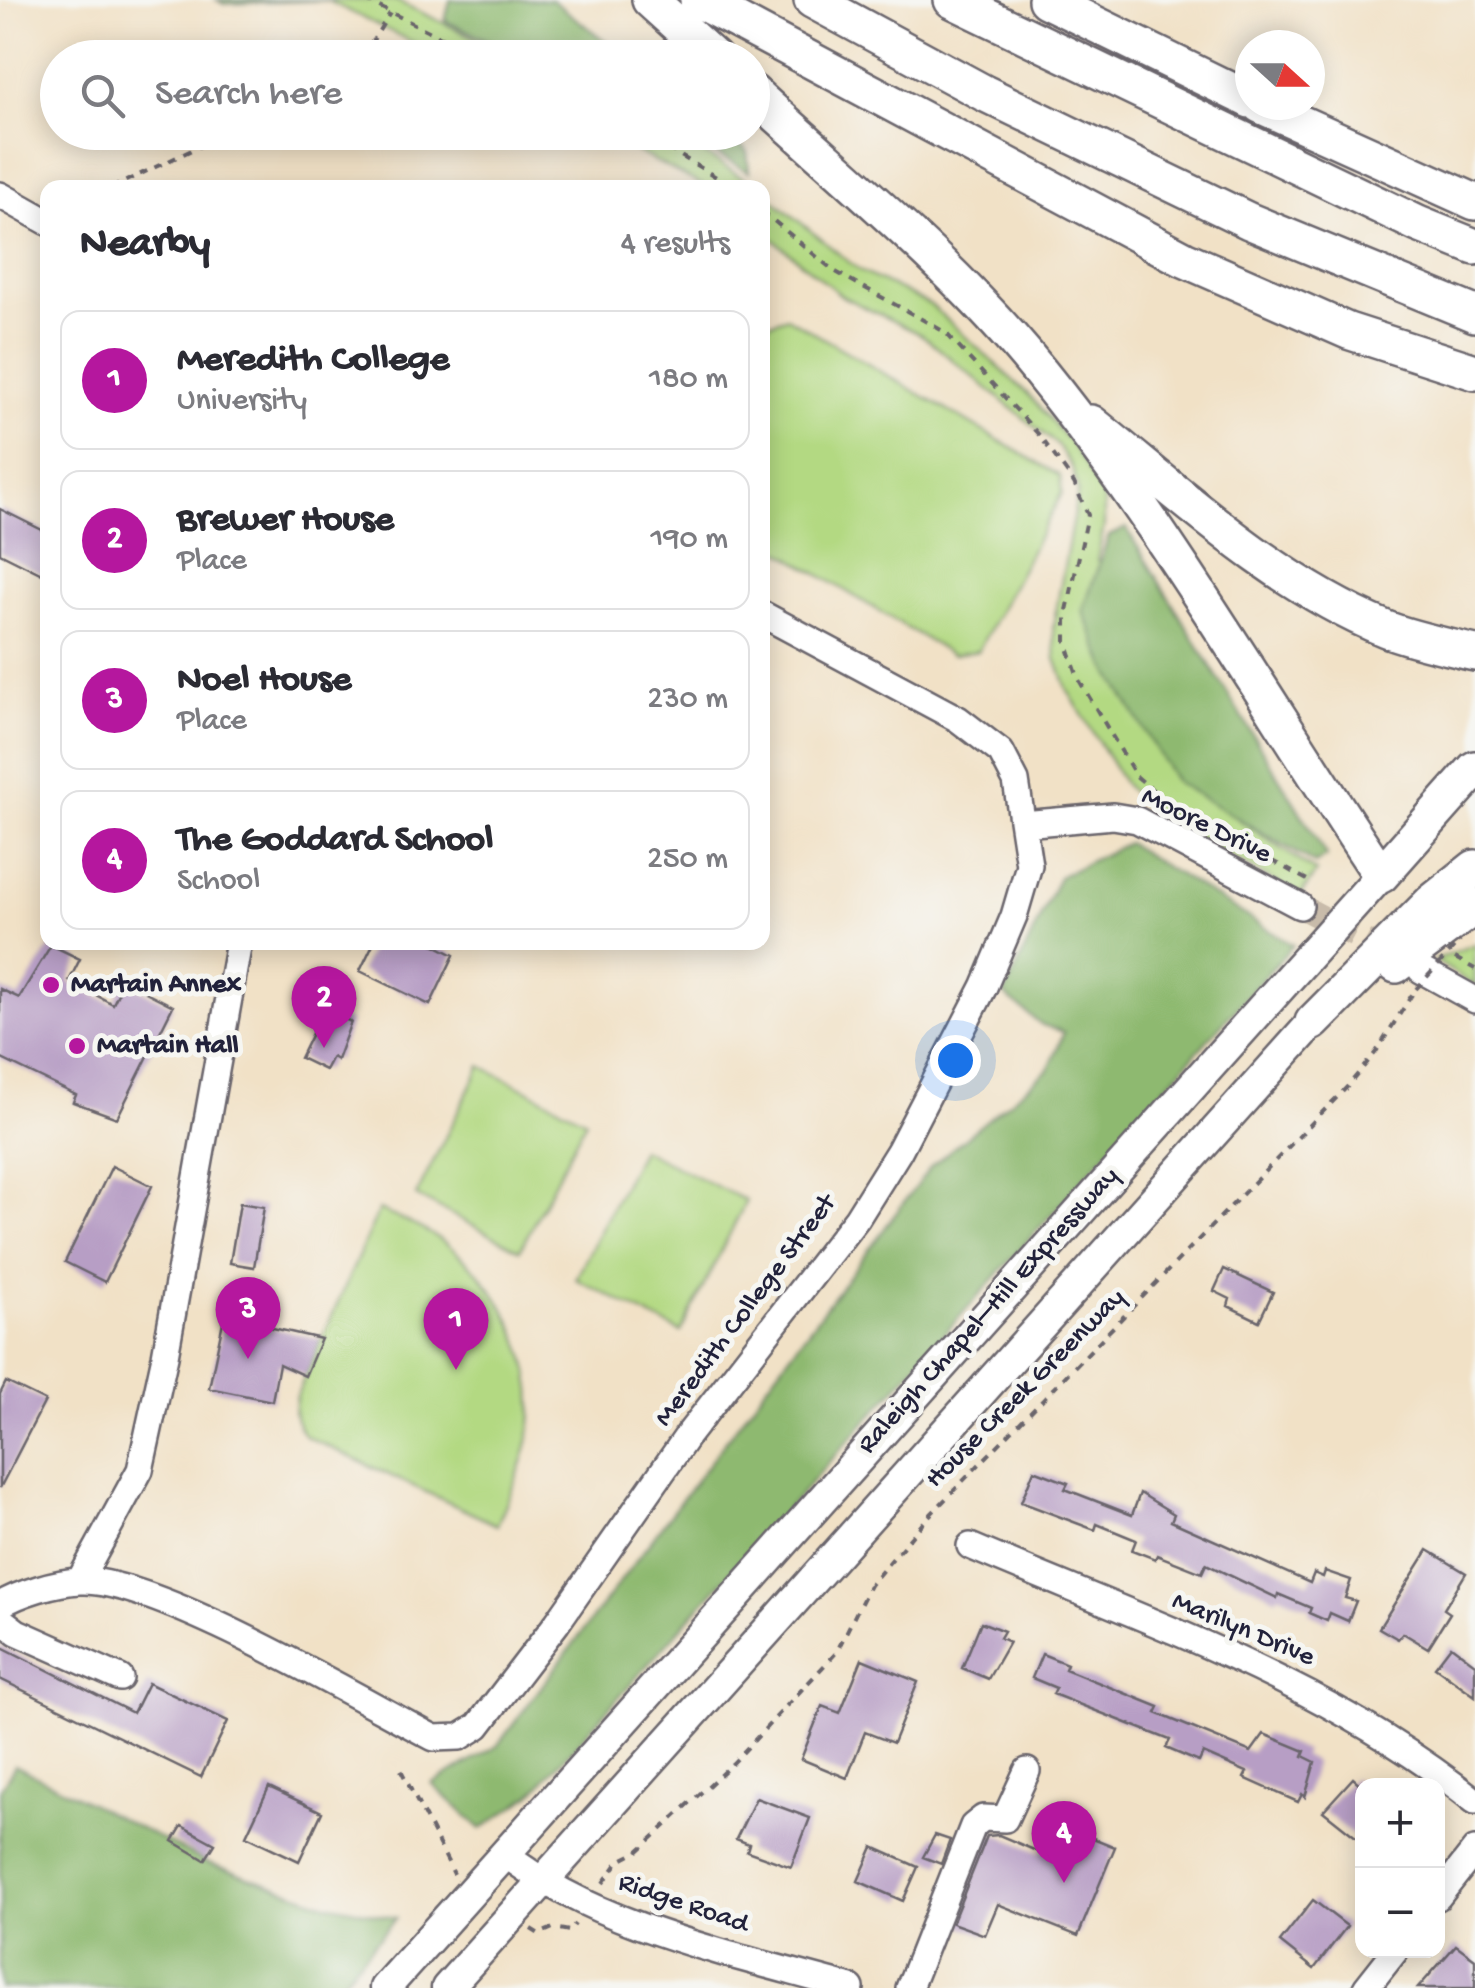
<!DOCTYPE html>
<html lang="en">
<head>
<meta charset="utf-8">
<style>
	:root { --surface:#fff; --page:#f2f2f3; --text:#2b2b33; --muted:#7c7c81; --line:#e1e1e2; --accent:#b5179e }
	body { margin:0; font-family:"Gochi Hand",sans-serif; background:var(--page); color:var(--text) }
	.controls { position:absolute; right:30px; bottom:30px; display:grid; overflow:hidden; border-radius:20px; box-shadow:0 5px 25px #0003 }
	.controls button { width:90px; height:90px; display:grid; place-items:center; padding:0; border:0; border-bottom:2px solid var(--line); background:var(--surface); color:var(--text); font:50px sans-serif }
	.compass { position:absolute; left:1235px; top:30px; width:90px; height:90px; border-radius:50%; background:var(--surface); box-shadow:0 5px 25px #0003; rotate:111deg }
	.you { position:absolute; left:955px; top:1060px; width:35px; height:35px; margin:-25px; border:8px solid #fff; border-radius:50%; background:#1a73e8; box-shadow:0 0 0 15px #1a73e833 }
	.badge { display:grid; place-items:center; width:65px; height:65px; border-radius:50%; background:var(--accent); color:#fff; font-size:32px; font-weight:700 }
	.pin { position:absolute; translate:-50% -82px; filter:drop-shadow(0 2px 5px #0008) }
	.pin::after { content:''; position:absolute; top:52px; width:35px; height:30px; background:inherit; clip-path:polygon(0 0,100% 0,50% 100%) }
	.list { margin:0; padding:0; list-style:none }
	h2 { display:flex; justify-content:space-between; align-items:center; height:130px; margin:0; padding:0 40px; font-size:42px }
	h2 small { font-size:32px; font-weight:400; color:var(--muted) }
	.list li { display:grid; grid-template-columns:65px 1fr auto; gap:30px; align-items:center; box-sizing:border-box; height:140px; margin:0 20px 20px; padding:0 20px; border:2px solid var(--line); border-radius:20px }
	.list b { display:block; font-size:38px; white-space:nowrap }
	.list p { margin:0; font-size:32px; white-space:nowrap; color:var(--muted) }
	.list em { font-size:32px; font-style:normal; color:var(--muted) }
	.icon { flex:none; width:55px; height:55px; fill:none; stroke:currentColor; stroke-width:2; stroke-linecap:round; stroke-linejoin:round }
	.map { position:relative; flex:none; width:1475px; height:1988px; overflow:hidden }
	.search { position:absolute; background:var(--surface); box-shadow:0 5px 25px #0003; left:40px; top:40px; width:730px; height:110px; display:flex; align-items:center; gap:25px; box-sizing:border-box; padding:0 35px; border-radius:55px; color:var(--muted); font-size:38px }
	.panel { position:absolute; background:var(--surface); box-shadow:0 5px 25px #0003; left:40px; top:180px; width:730px; height:770px; border-radius:20px }
	.map>svg:first-child { display:block }
	.green { fill:#b3d982; stroke:#6a7e5e; stroke-width:2.5 }
	.forest { fill:#8eb970; stroke:#586e56; stroke-width:2.5 }
	.building { fill:#b79ec5 }
	.lines { fill:none; stroke-linecap:round; stroke-linejoin:round }
	.minor-tunnel { stroke:#c8bbaa; stroke-width:25; stroke-dasharray:25 12; stroke-linecap:butt }
	.minor-casing { stroke:#6a656c; stroke-width:30 }
	.major-casing { stroke:#6a656c; stroke-width:35 }
	.highway-casing { stroke:#6a656c; stroke-width:40 }
	.path { stroke:#6a656c; stroke-width:4; stroke-dasharray:8 8; stroke-linecap:butt }
	.minor { stroke:#fff; stroke-width:25 }
	.major { stroke:#fff; stroke-width:30 }
	.highway { stroke:#fff; stroke-width:35 }
	.path-bridge { stroke:#6a656c; stroke-width:4; stroke-dasharray:8 8; stroke-linecap:butt }
	.poi-dot { fill:#b5179e; stroke:#f6f6f2; stroke-width:4 }
	.labels { text-anchor:middle; dominant-baseline:central; stroke-width:10; stroke-linejoin:round; paint-order:stroke }
	.street-label { font-size:28px; fill:#22223b; stroke:#f6f6f2 }
	.poi-label { font-size:28px; font-weight:bold; fill:#22223b; stroke:#f6f6f2; text-anchor:start }
</style>
</head>
<body>
<div class="map">
<svg width="1475" height="1988" viewBox="0 0 1475 1988">
	<rect width="100%" height="100%" fill="#f6f6f2"/>
	<filter id="ink" filterUnits="userSpaceOnUse"><feTurbulence type="fractalNoise" baseFrequency=".01" numOctaves="2"/><feDisplacementMap in="SourceGraphic" scale="20" xChannelSelector="R" yChannelSelector="G"/><feConvolveMatrix kernelMatrix="1 2 1 2 8 2 1 2 1" color-interpolation-filters="sRGB"/></filter>
	<filter id="wash" filterUnits="userSpaceOnUse"><feTurbulence type="fractalNoise" baseFrequency=".0048" numOctaves="4" result="noise"/><feDisplacementMap in="SourceGraphic" scale="40" xChannelSelector="R" yChannelSelector="G"/><feGaussianBlur stdDeviation="2.25" result="paint"/><feColorMatrix in="noise" values="0 0 0 0 0 0 0 0 0 0 0 0 0 0 0 0 0 1.4 0 .05"/><feComposite in="paint" operator="in"/></filter>
	<g filter="url(#wash)">
		<rect width="100%" height="100%" fill="#f1e1c6"/>
		<path class="green" d="M326,0H395L515,57H443Z
			M600,133H671L758,187H706Z
			M762,191L860,271L931,305L1029,395L1073,446L1104,496V526L1097,561L1127,579L1193,788L1316,872L1300,896L1148,809L1124,784L1068,691L1056,659L1053,627L1078,491L1072,467L1057,445L922,335L843,297L763,231Z
			M787,317L1060,476L1062,493L978,651L952,655L763,541V335L770,323Z
			M1475,944V986L1434,960Z
			M481,1066L586,1120L520,1250L416,1196Z
			M641,1149L746,1201L681,1332L576,1279Z
			M379,1210C405,1221 431,1231 453,1249C508,1294 546,1374 527,1446C520,1473 508,1499 497,1525L305,1436C292,1418 292,1410 299,1390Z"/>
		<path class="forest" d="M217,0H335L224,4Z
			M450,0H552L626,57H525L445,21Z
			M680,133H724L747,151L749,172Z
			M1126,528L1327,856L1315,864L1176,782L1106,667L1083,610L1109,536Z
			M1127,843L1293,945L531,1795L481,1829L432,1784L497,1746L932,1165L1049,1069L1064,1032L1042,1025L1004,995L1059,877Z
			M15,1765L206,1862L327,1904L396,1918L336,1988H0V1790Z"/>
		<g id="blocks">
			<path class="building" d="M0,509L48,533V577L0,553Z
				M374,942H429L454,955L430,1005L360,971Z
				M51,945L80,959L69,981L113,1004L124,981L173,1006L117,1118L73,1102L76,1095L0,1058V989L19,998Z
				M324,1009L351,1022L337,1060L332,1057L325,1070L300,1058Z
				M112,1166L152,1186L105,1282L65,1262Z
				M240,1203L264,1207L254,1267L230,1263Z
				M1224,1269L1273,1292L1259,1321L1228,1306L1230,1299L1214,1291Z
				M224,1317L321,1339L305,1376L279,1364L272,1401L209,1388Z
				M6,1382L45,1401L0,1488V1394Z
				M1034,1470L1068,1483L1065,1489L1132,1515L1140,1493L1174,1514L1171,1521L1310,1583L1314,1573L1323,1577L1325,1571L1351,1580L1345,1598L1356,1601L1348,1621L1330,1613L1327,1621L1309,1613L1311,1608L1278,1594L1277,1598L1206,1564L1202,1573L1157,1555L1155,1559L1132,1550L1136,1540L1097,1524L1095,1530L1021,1502Z
				M1428,1550L1466,1573L1444,1609L1450,1613L1428,1648L1403,1633L1398,1639L1379,1628Z
				M981,1622L1004,1631L1000,1638L1009,1642L988,1679L962,1668Z
				M0,1646L133,1713L148,1683L228,1721L201,1777L0,1679Z
				M1451,1646L1475,1664V1696L1435,1667Z
				M1042,1654L1067,1664L1065,1669L1159,1707L1156,1713L1251,1752L1264,1734L1305,1751L1303,1756L1315,1762L1305,1797L1302,1794L1298,1802L1244,1778L1247,1772L1203,1753L1199,1762L1166,1748L1170,1740L1053,1694L1056,1688L1032,1678Z
				M862,1659L918,1682L893,1743L865,1732L847,1778L801,1759L822,1706L840,1713Z
				M1353,1778L1362,1786V1842L1323,1811Z
				M269,1787L322,1812L299,1861L246,1836Z
				M756,1798L810,1818L791,1867L747,1851L749,1844L736,1839Z
				M1054,1822L1115,1847L1078,1936L998,1904L985,1935L952,1923L987,1836L999,1835L1041,1853Z
				M182,1826L215,1844L205,1860L173,1841Z
				M935,1835L950,1840L941,1864L923,1857Z
				M873,1847L918,1867L903,1901L858,1881Z
				M1313,1900L1347,1926L1314,1969L1280,1942Z
				M1456,1945L1475,1959V1988H1418Z"/>
		</g>
	</g>
	<g filter="url(#ink)">
		<use href="#blocks" fill-opacity="0" stroke="#6a656c" stroke-width="2.5"/>
		<g class="lines">
			<path class="minor-tunnel" d="M1300,906L1397,958"/>
			<g class="minor-casing">
				<path id="minor" d="M0,195L48,222
					M1023,824L1113,816L1137,820L1300,906
					M1421,970L1475,1000
					M970,1546C1145,1621 1325,1681 1475,1801
					M80,1580L140,1470L165,1356L239,942
					M0,1605C20,1593 55,1582 80,1581C154,1577 359,1699 434,1738L460,1737L478,1726L557,1623L688,1435L857,1218L899,1151L984,987L1014,916L1029,865L1016,781L1001,752L958,719L762,614
					M0,1619L17,1632L120,1678
					M505,1854C596,1927 739,1956 851,1988
					M1438,1897L1475,1850
					M909,1988L973,1826L983,1818L1005,1819L1027,1771
					M1366,1988L1396,1950"/>
			</g>
			<g class="major-casing">
				<path id="major" d="M385,1988L1381,875
					M447,1988L1313,1022"/>
			</g>
			<g class="highway-casing">
				<path id="highway" d="M650,0L714,58
					M698,0L1184,259L1348,331L1475,372
					M812,0L984,93L1249,221L1475,314
					M952,0L1418,224L1475,247
					M1046,0L1250,100
					M752,92C844,177 945,259 1026,355C1156,511 1267,705 1381,875L1475,769
					M1260,105L1475,202
					M1091,423C1183,497 1276,584 1386,629C1414,640 1446,646 1475,653
					M1396,965L1475,906
					M1313,1022L1431,903L1475,868"/>
			</g>
			<path class="path" d="M365,0L484,58
				M362,58L390,13
				M640,132L735,188
				M111,188L230,132
				M762,211L834,271L945,332L1040,436L1074,483L1088,515L1066,615V642L1079,680L1136,776L1177,810L1313,883
				M1455,958L1475,969
				M401,1770L454,1874
				M603,1883L619,1861L637,1852L733,1763L836,1653L870,1585L929,1516L1347,1087L1376,1052L1413,993
				M531,1929L539,1934L553,1928L570,1931L575,1924"/>
			<use href="#minor" class="minor"/>
			<use href="#major" class="major"/>
			<use href="#highway" class="highway"/>
			<path class="path-bridge" d="M1416,989L1460,941"/>
		</g>
	</g>
	<g class="poi-dot">
		<circle cx="51" cy="985" r="10"/>
		<circle cx="77" cy="1046" r="10"/>
	</g>
	<g class="labels">
		<g class="street-label">
			<text transform="translate(1206 826) rotate(26)">Moore Drive</text>
			<text transform="translate(746 1311) rotate(-53)">Meredith College Street</text>
			<text transform="translate(989 1311) rotate(-48)">Raleigh Chapel–Hill Expressway</text>
			<text transform="translate(1026 1389) rotate(-45)">House Creek Greenway</text>
			<text transform="translate(1243 1630) rotate(23)">Marilyn Drive</text>
			<text transform="translate(683 1904) rotate(19)">Ridge Road</text>
		</g>
		<g class="poi-label">
			<text x="71" y="985">Martain Annex</text>
			<text x="97" y="1046">Martain Hall</text>
		</g>
	</g>
</svg>
<div class="controls">
<button>+</button>
<button>−</button>
</div>
<svg class="compass" viewBox="-18 -18 36 36"><path d="M0-13l5 13h-10z" fill="#e53935"/><path d="M0 13l5-13h-10z" fill="#7c7c81"/></svg>
<div class="you"></div>
<div class="pin badge" style="left:456px;top:1370px">1</div>
<div class="pin badge" style="left:324px;top:1048px">2</div>
<div class="pin badge" style="left:248px;top:1359px">3</div>
<div class="pin badge" style="left:1064px;top:1883px">4</div>
<div class="search"><svg class="icon" aria-label="search" viewBox="0 0 24 24"><circle cx="10" cy="10" r="6"/><path d="M15 15l6 6"/></svg>Search here</div>
<section class="panel">
<h2>Nearby<small>4 results</small></h2>
<ul class="list">
<li><span class="badge">1</span><div><b>Meredith College</b><p>University</p></div><em>180 m</em></li>
<li><span class="badge">2</span><div><b>Brewer House</b><p>Place</p></div><em>190 m</em></li>
<li><span class="badge">3</span><div><b>Noel House</b><p>Place</p></div><em>230 m</em></li>
<li><span class="badge">4</span><div><b>The Goddard School</b><p>School</p></div><em>250 m</em></li>
</ul>
</section>
</div>
</body>
</html>
